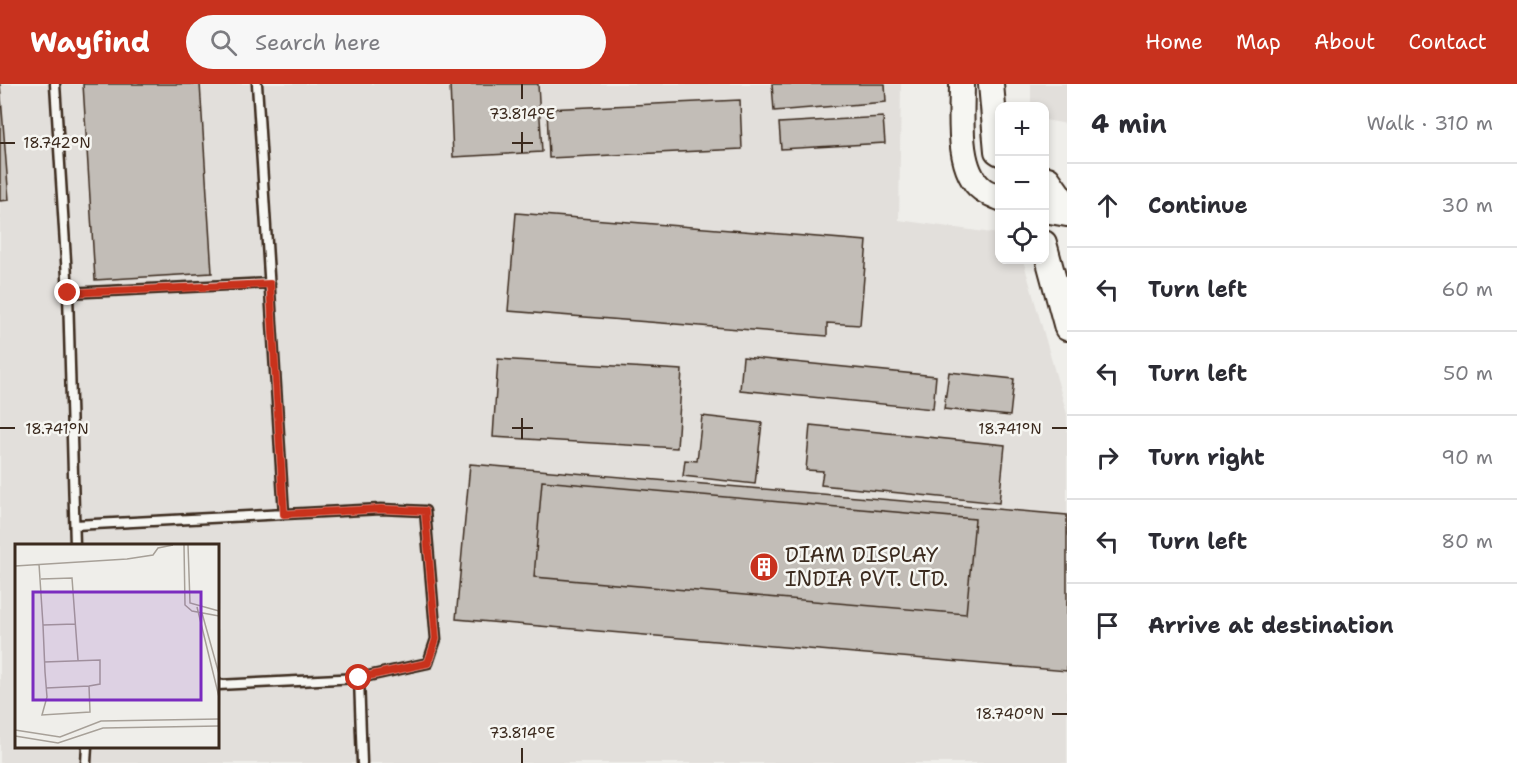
<!DOCTYPE html>
<html lang="en">
<head>
<meta charset="utf-8">
<style>
	:root { --surface:#fff; --page:#f7f7f7; --text:#2b2b33; --muted:#7c7c81; --line:#e1e1e2; --accent:#c8321e }
	body { margin:0; font-family:"Shantell Sans",sans-serif; background:var(--page); color:var(--text) }
	.controls { position:absolute; right:18px; top:18px; display:grid; overflow:hidden; border-radius:12px; box-shadow:0 3px 9px #0003 }
	.controls button { width:54px; height:54px; display:grid; place-items:center; padding:0; border:0; border-bottom:2px solid var(--line); background:var(--surface); color:var(--text); font:30px sans-serif }
	.stop { position:absolute; width:18px; height:18px; margin:-14px; border:4px solid #c8321e; border-radius:50%; background:#fff }
	.stop.end { background:#c8321e; border-color:#fff; box-shadow:0 2px 6px #0008 }
	.list { margin:0; padding:0; list-style:none }
	h2 { display:flex; justify-content:space-between; align-items:center; height:78px; margin:0; padding:0 24px; font-size:26px }
	h2 small { font-size:20px; font-weight:400; color:var(--muted) }
	.list li { display:grid; grid-template-columns:39px 1fr auto; gap:18px; align-items:center; box-sizing:border-box; height:84px; padding:0 24px; border-top:2px solid var(--line) }
	.list b { display:block; font-size:22px; white-space:nowrap }
	.list em { font-size:20px; font-style:normal; color:var(--muted) }
	.icon { flex:none; width:33px; height:33px; fill:none; stroke:currentColor; stroke-width:2; stroke-linecap:round; stroke-linejoin:round }
	.map { position:relative; flex:none; width:1067px; height:679px; overflow:hidden }
	header { display:flex; align-items:center; gap:36px; box-sizing:border-box; height:84px; padding:0 30px; background:var(--accent); color:#fff }
	header strong { font-size:28px }
	nav { display:flex; gap:33px; margin-inline-start:auto; font-size:21px }
	.search { width:420px; height:54px; background:var(--page); display:flex; align-items:center; gap:15px; box-sizing:border-box; padding:0 21px; border-radius:33px; color:var(--muted); font-size:22px }
	main { display:flex }
	aside { flex:1; background:var(--surface) }
	.map>svg:first-child { display:block }
	.built { fill:#e2dfdb; fill-rule:evenodd }
	.building { fill:#c2bdb7; stroke:#3b2a1e; stroke-width:1.5 }
	.lines { fill:none; stroke-linecap:round; stroke-linejoin:round }
	.lane-casing { stroke:#3b2a1e; stroke-width:13 }
	.secondary-casing { stroke:#3b2a1e; stroke-width:28 }
	.lane { stroke:#f6f6f2; stroke-width:8 }
	.secondary { stroke:#f6f6f2; stroke-width:24 }
	.route { stroke:#c8321e; stroke-width:8 }
	.ticks { fill:none; stroke:#3b2a1e; stroke-width:2 }
	.labels { text-anchor:middle; dominant-baseline:central; stroke-width:5; stroke-linejoin:round; paint-order:stroke }
	.poi-label { font-size:21px; fill:#3b2a1e; stroke:#f6f6f2; text-anchor:start }
	.inset-road { fill:none; stroke:#a7a098; stroke-width:1.5 }
	.view { fill:#7b2cbf; fill-opacity:0.15; stroke:#7b2cbf; stroke-width:3 }
	.inset-edge { fill:none; stroke:#3b2a1e; stroke-width:3 }
	.ticks-label { font-size:15px; text-anchor:middle; fill:#3b2a1e; stroke:#f6f6f2; stroke-width:5; stroke-linejoin:round; paint-order:stroke }
</style>
</head>
<body>
<header>
<strong>Wayfind</strong>
<div class="search"><svg class="icon" aria-label="search" viewBox="0 0 24 24"><circle cx="10" cy="10" r="6"/><path d="M15 15l6 6"/></svg>Search here</div>
<nav><a>Home</a><a>Map</a><a>About</a><a>Contact</a></nav>
</header>
<main>
<div class="map">
<svg width="1067" height="679" viewBox="0 0 1067 679">
	<rect width="100%" height="100%" fill="#efeeea"/>
	<filter id="ink" filterUnits="userSpaceOnUse"><feTurbulence type="fractalNoise" baseFrequency=".0167" numOctaves="2"/><feDisplacementMap in="SourceGraphic" scale="12" xChannelSelector="R" yChannelSelector="G"/><feConvolveMatrix kernelMatrix="1 2 1 2 8 2 1 2 1" color-interpolation-filters="sRGB"/></filter>
	<g filter="url(#ink)">
		<path class="built" d="M0,0H901L899,136L999,150L1000,176H1023L1067,330V679H0ZM16,462H218V662H16Z
			M1031,0H1067V40L1045,36L1044,22H1031Z"/>
		<path class="building" d="M0,0L9,116L0,117Z
			M83,0H200L212,189L95,196Z
			M450,0H538L542,68L453,73Z
			M772,0H885L886,18L774,27Z
			M740,16L742,65L549,74L547,25Z
			M883,33L885,59L781,65L779,39Z
			M516,129L867,157L860,241L827,239V252L508,227Z
			M743,273L936,292L933,325L740,306Z
			M498,275L682,286L677,364L493,353Z
			M949,288L1014,295L1010,332L944,325Z
			M702,332L762,339L755,400L683,392L685,376L697,377Z
			M810,341L1005,361L999,419L821,401L823,387L806,386Z
			M470,380L1067,431V587L456,535Z
			M542,397L975,435L966,530L534,493Z"/>
		<g class="lines">
			<g class="lane-casing">
				<path id="lane" d="M55,0L68,209L75,462
					M257,0L284,430
					M68,209L270,199
					M75,441L381,425L425,427L436,555L428,579L359,594
					M218,601L359,594L362,679
					M86,679L87,662"/>
			</g>
			<g class="secondary-casing">
				<path id="secondary" d="M962,0C962,30 956,85 982,105C987,109 994,111 1000,114
					M991,0L997,67L1000,69
					M1048,95L1067,122
					M1044,126L1067,130
					M1044,159L1067,244"/>
			</g>
			<use href="#lane" class="lane"/>
			<use href="#secondary" class="secondary"/>
		</g>
	</g>
	<g class="lines" filter="url(#ink)">
		<path class="route" d="M68,209L270,200L284,430L381,425L425,427L436,555L428,579L359,594"/>
	</g>
	<path class="ticks" d="M522,0V15M522,48V69M0,59H15M512,59H533M522,334V355M0,344H15M512,344H533M1052,344H1067M1052,630H1067M522,664V679"/>
	<defs>
		<g id="building-disc" transform="scale(1.5)"><circle r="9.5" fill="#c8321e" stroke="#f6f6f2"/><path d="M-4-6H4V6H1V3H-1V6H-4ZM-2.5-4.3h1.7v1.8h-1.7ZM.8-4.3h1.7v1.8H.8ZM-2.5-1h1.7V.8h-1.7ZM.8-1h1.7V.8H.8Z" fill="#fff"/></g>
	</defs>
	<g fill-rule="evenodd">
		<use href="#building-disc" x="764" y="483"/>
	</g>
	<g class="labels">
		<g class="poi-label">
			<text x="785" y="471">DIAM DISPLAY<tspan x="785" dy="24">INDIA PVT. LTD.</tspan></text>
		</g>
	</g>
	<g transform="translate(15 460)">
		<rect width="204" height="204" fill="#efeeea"/>
		<path class="inset-road" d="M169,1L170,61L177,67L204,72M173,1L175,59L204,67M24,20L28,81L30,128L32,153L27,171L75,168L74,142L31,144M0,22L112,15L138,11L143,4L158,1M26,35L57,34L63,116M182,63L204,153M187,69L204,130M28,81L60,80M29,118L85,116V140L74,142M0,186L45,193L86,177L204,175M0,192L43,199L88,184L204,182"/>
		<path class="view" d="M18,48H186V156H18Z"/>
		<rect width="204" height="204" class="inset-edge"/>
	</g>
	<g class="ticks-label">
		<text x="522" y="35">73.814°E</text>
		<text x="57" y="64">18.742°N</text>
		<text x="57" y="350">18.741°N</text>
		<text x="1010" y="350">18.741°N</text>
		<text x="1010" y="635">18.740°N</text>
		<text x="522" y="654">73.814°E</text>
	</g>
</svg>
<div class="controls">
<button>+</button>
<button>−</button>
<button><svg class="icon" aria-label="locate" viewBox="0 0 24 24"><circle cx="12" cy="12" r="6"/><path d="M12 2v4M12 18v4M2 12h4M18 12h4"/></svg></button>
</div>
<div class="stop" style="left:359px;top:594px"></div>
<div class="stop end" style="left:68px;top:209px"></div>
</div>
<aside>
<h2>4 min<small>Walk · 310 m</small></h2>
<ul class="list">
<li><svg class="icon" aria-label="ahead" viewBox="0 0 24 24"><path d="M12 20V5M6 11l6-6 6 6"/></svg><div><b>Continue</b></div><em>30 m</em></li>
<li><svg class="icon" aria-label="left" viewBox="0 0 24 24"><path d="M17 20v-9H6M10 6l-5 5 5 5"/></svg><div><b>Turn left</b></div><em>60 m</em></li>
<li><svg class="icon" aria-label="left" viewBox="0 0 24 24"><path d="M17 20v-9H6M10 6l-5 5 5 5"/></svg><div><b>Turn left</b></div><em>50 m</em></li>
<li><svg class="icon" aria-label="right" viewBox="0 0 24 24"><path d="M7 20v-9h11M14 6l5 5-5 5"/></svg><div><b>Turn right</b></div><em>90 m</em></li>
<li><svg class="icon" aria-label="left" viewBox="0 0 24 24"><path d="M17 20v-9H6M10 6l-5 5 5 5"/></svg><div><b>Turn left</b></div><em>80 m</em></li>
<li><svg class="icon" aria-label="arrive" viewBox="0 0 24 24"><path d="M6 21V4h12l-3 4 3 4H6"/></svg><div><b>Arrive at destination</b></div></li>
</ul>
</aside>
</main>
</body>
</html>
